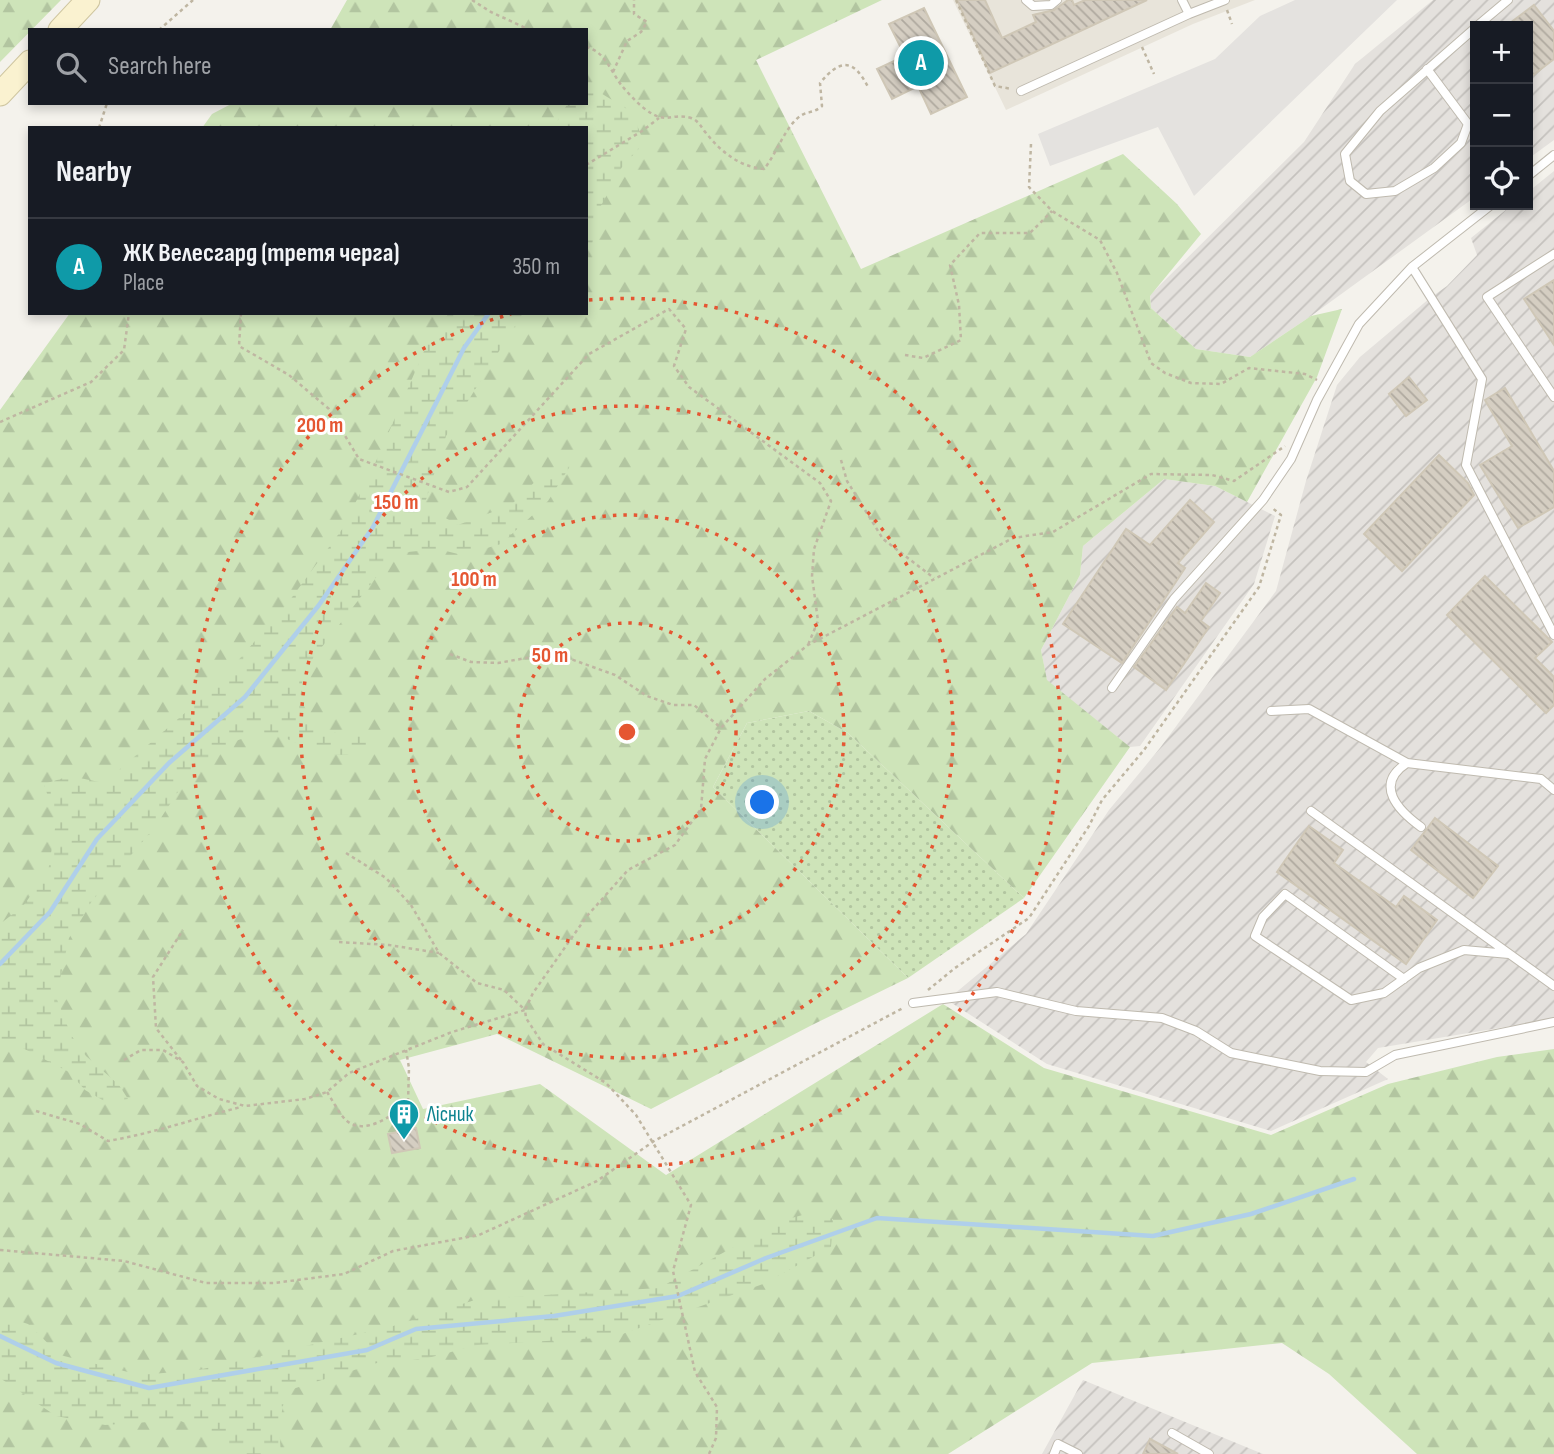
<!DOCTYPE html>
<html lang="en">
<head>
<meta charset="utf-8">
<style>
	:root { --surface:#171b24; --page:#20242c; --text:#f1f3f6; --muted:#9ea1a6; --line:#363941; --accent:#db2777 }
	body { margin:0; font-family:"Sofia Sans Condensed",sans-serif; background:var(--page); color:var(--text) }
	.controls { position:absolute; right:21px; top:21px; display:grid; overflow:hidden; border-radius:0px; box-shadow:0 4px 10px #0003 }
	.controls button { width:63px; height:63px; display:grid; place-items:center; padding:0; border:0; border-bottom:2px solid var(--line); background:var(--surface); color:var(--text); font:35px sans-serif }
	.you { position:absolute; left:763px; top:803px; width:24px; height:24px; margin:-18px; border:5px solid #fff; border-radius:50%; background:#1a73e8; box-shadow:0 0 0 10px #1a73e833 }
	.badge { display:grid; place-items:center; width:46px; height:46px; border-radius:50%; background:var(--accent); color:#fff; font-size:23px; font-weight:700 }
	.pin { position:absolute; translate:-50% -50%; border:4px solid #fff; box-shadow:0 2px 7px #0006 }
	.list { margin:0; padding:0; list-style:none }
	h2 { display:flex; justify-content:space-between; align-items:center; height:91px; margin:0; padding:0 28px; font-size:30px }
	h2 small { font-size:23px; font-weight:400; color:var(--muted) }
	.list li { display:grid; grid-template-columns:46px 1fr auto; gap:21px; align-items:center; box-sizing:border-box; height:98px; padding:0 28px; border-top:2px solid var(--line) }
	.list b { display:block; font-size:26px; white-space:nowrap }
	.list p { margin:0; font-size:23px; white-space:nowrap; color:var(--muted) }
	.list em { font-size:23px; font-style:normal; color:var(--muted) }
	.icon { flex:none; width:38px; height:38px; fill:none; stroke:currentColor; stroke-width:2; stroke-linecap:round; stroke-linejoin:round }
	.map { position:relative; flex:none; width:1554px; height:1454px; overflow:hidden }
	.search { position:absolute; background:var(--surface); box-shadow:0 4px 10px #0003; left:28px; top:28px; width:560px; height:77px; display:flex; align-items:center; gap:18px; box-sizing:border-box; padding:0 24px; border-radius:0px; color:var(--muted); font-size:26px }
	.panel { position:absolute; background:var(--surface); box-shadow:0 4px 10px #0003; left:28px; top:126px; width:560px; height:189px; border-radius:0px }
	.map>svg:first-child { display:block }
	.residential { fill:#e8e4da }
	.industrial { fill:url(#industrial-furrows) }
	.grass { fill:url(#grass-dots) }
	.forest { fill:url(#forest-firs) }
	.wetland { fill:url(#wetland-marsh) }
	.parking { fill:#e4e2df }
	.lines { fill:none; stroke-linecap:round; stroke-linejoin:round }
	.stream { stroke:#afcfea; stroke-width:4.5 }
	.building { fill:url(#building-back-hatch); stroke:#cfc7b6; stroke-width:2 }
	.lane-casing { stroke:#bfbaaf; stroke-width:10 }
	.secondary-casing { stroke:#cfc6a0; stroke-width:25 }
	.path { stroke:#bfb6a2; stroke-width:2.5; stroke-dasharray:3.5 3.5; stroke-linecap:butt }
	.lane { stroke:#fff; stroke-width:8 }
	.secondary { stroke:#faf2d0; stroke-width:23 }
	.ring { fill:none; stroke:#e55632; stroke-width:3.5; stroke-dasharray:3.5 7 }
	.labels { text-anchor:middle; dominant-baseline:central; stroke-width:6; stroke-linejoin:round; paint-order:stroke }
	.culture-label { font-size:21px; fill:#0d838f; stroke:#fff; text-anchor:start }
	.centre { fill:#e55632; stroke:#fff; stroke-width:3.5 }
	.ring-label { font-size:21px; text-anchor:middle; font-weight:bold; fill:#e55632; stroke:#fff; stroke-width:6; stroke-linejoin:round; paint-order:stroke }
</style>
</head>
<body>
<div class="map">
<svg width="1554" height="1454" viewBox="0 0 1554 1454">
	<defs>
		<pattern id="industrial-furrows" width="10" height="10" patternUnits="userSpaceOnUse" patternTransform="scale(1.75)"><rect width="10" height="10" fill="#e4e1dd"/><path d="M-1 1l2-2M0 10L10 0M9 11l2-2" fill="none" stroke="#c5c2be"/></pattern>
		<pattern id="grass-dots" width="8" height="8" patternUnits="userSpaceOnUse" patternTransform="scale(1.75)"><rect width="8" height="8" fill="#cee4b9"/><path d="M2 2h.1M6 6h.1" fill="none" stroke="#b2c5a0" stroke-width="1.8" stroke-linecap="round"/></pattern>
		<pattern id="forest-firs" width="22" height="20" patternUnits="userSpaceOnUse" patternTransform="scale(1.75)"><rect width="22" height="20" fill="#cee4b9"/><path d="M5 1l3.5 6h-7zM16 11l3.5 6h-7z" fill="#b2c5a0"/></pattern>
		<pattern id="wetland-marsh" width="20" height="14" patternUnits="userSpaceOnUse" patternTransform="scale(1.75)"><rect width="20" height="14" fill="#cee4b9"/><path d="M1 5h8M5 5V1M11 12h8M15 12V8" fill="none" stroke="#b2c5a0"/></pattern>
		<pattern id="building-back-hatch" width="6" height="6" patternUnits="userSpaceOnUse" patternTransform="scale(1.75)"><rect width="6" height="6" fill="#d5cec2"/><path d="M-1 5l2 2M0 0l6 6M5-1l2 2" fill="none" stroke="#afa99f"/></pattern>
	</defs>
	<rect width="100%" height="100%" fill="#f4f2ec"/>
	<path class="residential" d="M953,0H1255L1193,24L1006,110Z"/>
	<path class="industrial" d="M1433,0H1554V140L1528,159V26H1475V197L1311,316L1250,357L1196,349L1151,308L1150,295L1304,142L1355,64Z
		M1554,171V1019L1378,1048L1366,1062L1388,1079L1271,1131L1047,1064L947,1000L1026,934L1109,810L1160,748L1276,591L1306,481L1337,385L1360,357L1430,298L1447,286L1477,255L1471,238L1512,205H1528V192Z
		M1164,479L1215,486L1275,516L1254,584L1140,746L1130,747L1047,681L1041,650L1080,575L1083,546Z
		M1083,1380L1263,1454H1042Z"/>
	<path class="grass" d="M809,711L848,733L1024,898L908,978L713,787L747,723Z"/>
	<path class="forest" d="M0,0H61L0,62Z
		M347,0H882L756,60L861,269L1123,154L1177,204L1201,234L1150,296L1151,308L1196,349L1250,357L1311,316L1342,309L1317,377L1247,502L1215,486L1164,479L1083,546L1080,575L1041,650L1047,680L1130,747L1024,898L848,733L809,711L747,723L713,787L908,978L812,1025L651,1109L497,1034L400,1060L423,1109L540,1084L666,1175L943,1004L1044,1068L1271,1135L1388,1084L1497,1057L1554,1049V1454H1417L1329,1374L1282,1343L1092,1363L948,1454H0V410L70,313H586V128H202L212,114L233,103H586V30H330Z"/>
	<path class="wetland" d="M589,86L632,112L644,143L622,167L596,215L592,246L586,250V128H553L568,103H586V87Z
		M449,313H523L446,436L424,506L458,525L511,505L548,469L572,463L548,501L501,544L462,555L438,549L398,553L381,571L304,670L300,699L308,713L326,731L353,736L364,734L379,740L365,752L346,755L321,754L285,738L261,732L230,743L185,781L155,827L92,901L69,938L56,997L71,1035L86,1056L119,1085L128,1099L106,1102L85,1090L69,1072L9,1041L0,1042V924L23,906L48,872L56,822L44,784L70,776L104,783L216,686L287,604L343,528L378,457L428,342Z
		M806,1214L833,1219L831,1247L763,1284L614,1337L478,1345L424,1359L377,1363L286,1391L279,1426L281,1454H231L204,1430L178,1420L105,1425L56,1416L0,1378V1315L28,1324L60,1355L140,1375L198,1370L390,1327L478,1299L659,1288L781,1221Z"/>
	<path class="parking" d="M1295,0H1397L1194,196L1158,127L1050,166L1038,134L1215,59L1260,16Z"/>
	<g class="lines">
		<path class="stream" d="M0,964L50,912L97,839L169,763L245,697L319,605L373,527L464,348L489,313
			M0,1336L56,1363L149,1388L367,1350L416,1329L554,1316L678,1296L766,1258L877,1218L1153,1236L1251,1214L1354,1179"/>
	</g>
	<path class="building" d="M957,0H985L1002,38L1036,22L1033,15L1054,10L1068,0H1072L1074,5L1085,0H1147L990,73Z
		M1534,5L1554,31V59L1528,79V26H1506Z
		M924,8L967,97L931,114L918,86L892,99L877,69L905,56L889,24Z
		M1554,280V345L1524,299Z
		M1409,377L1427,400L1406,416L1389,394Z
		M1505,388L1554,471V507L1518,528L1480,465L1512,446L1485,400Z
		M1439,455L1468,483L1474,495L1402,571L1364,534Z
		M1190,500L1214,522L1178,563L1185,568L1122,663L1063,624L1126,529L1150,545Z
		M1485,576L1552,642L1535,658L1554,677V705L1546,713L1447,615Z
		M1206,583L1220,593L1201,621L1209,627L1166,690L1134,667L1177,607L1185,613Z
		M1435,818L1498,866L1473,898L1411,850Z
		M1309,826L1343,850L1334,863L1396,907L1404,896L1437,920L1406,964L1277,872Z
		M416,1128L420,1148L392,1153L388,1134Z
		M1150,1439L1178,1454H1143Z"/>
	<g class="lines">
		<g class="lane-casing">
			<path id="lane" d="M1026,0L1033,6L1051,5L1057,0
				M1182,0L1189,14
				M1477,26L1508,0
				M1427,69L1468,124L1461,143L1434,168L1395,191L1366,194L1350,181L1345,154L1380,111L1475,28
				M1021,91L1189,14L1225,0
				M1528,176L1554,155
				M1554,254L1487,297L1554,397
				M1412,267L1482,379L1466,465L1554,635
				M1112,688L1174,599L1263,500L1291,459L1317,400L1359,324L1412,267L1491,205
				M1271,711L1309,709L1407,763L1541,779L1554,790
				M1407,763C1373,785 1399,811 1421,827
				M1311,811L1554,986
				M1404,979L1285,894L1263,917L1255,936L1351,1000L1384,993L1419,968L1464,950L1509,954
				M913,1003L997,992L1076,1011L1162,1018L1196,1031L1231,1053L1320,1071L1366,1072L1395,1055L1554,1022
				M1172,1433L1209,1454
				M1054,1454L1058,1444L1078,1454"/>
		</g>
		<g class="secondary-casing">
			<path id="secondary" d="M60,30L88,0
				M0,94L30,62"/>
		</g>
		<path class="path" d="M472,0L491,12L530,30
			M956,0L995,86L1012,89
			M1227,10L1232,24
			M159,30L193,0
			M586,47C605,51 611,72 622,86C629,94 637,103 645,109C667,126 671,112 691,118C699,121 701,127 706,133C721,152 740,167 764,169C776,155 786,124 802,115C809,111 814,113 822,106L820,83C839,60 853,57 868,87
			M1142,47L1154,74
			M613,72L627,41L641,32L647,22L634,14V0
			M99,128L107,103
			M1031,144L1029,187L1052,211L1100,240L1117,273L1151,363L1165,373L1191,383L1221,384L1249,368L1305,374L1317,380
			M586,165L642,131L659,118
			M241,313L239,346L289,375L329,409L359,459L449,492L467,487L589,354L669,309L686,329L674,366L689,387L820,483L831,501L814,549L812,576L818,621L808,645
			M905,355L923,358L961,340L959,305L950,265L980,233H1030L1052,211
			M0,422L91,382L124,350L129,313
			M841,460L847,481L883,539L934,578
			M450,654L471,662L498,663L554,653L615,675L647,696L673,705H694L721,728
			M346,853L386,878L411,905L439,953L477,983L504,990L525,1010
			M339,942L389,945L439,953
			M928,990L955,968L1029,918L1089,826L1102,800L1144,750L1259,587L1281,515L1271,507
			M124,1060L141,1050H163L183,1062L197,1086L219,1099L245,1106L305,1099L327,1092L349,1073L452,1032L525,1010
			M181,1060L156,1028L153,977L183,930
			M327,1092C333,1101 339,1114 347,1121C365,1136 394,1115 408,1102L409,1068L406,1050
			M36,1111L80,1124L108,1141C154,1133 197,1118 241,1107
			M0,1250L124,1261L206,1283H274L344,1274L393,1251L479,1235L597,1181L654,1141L903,1008
			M709,1454L716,1438L717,1407L695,1372L673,1271L691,1205L636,1115L606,1083L543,1044L526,1018L525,1010L533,993L587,916L628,870L675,845L701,809L705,759L721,728L765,679L808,645L1013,538L1053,532L1151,474L1212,475L1234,481L1285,446"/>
		<use href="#lane" class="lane"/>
		<use href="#secondary" class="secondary"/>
	</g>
	<g class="ring">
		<circle cx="627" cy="732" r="109"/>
		<circle cx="627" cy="732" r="217"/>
		<circle cx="627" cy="732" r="326"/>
		<path d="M589 300A434 434 0 1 1 511 314"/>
	</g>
	<defs>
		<g id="building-pin" transform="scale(1.575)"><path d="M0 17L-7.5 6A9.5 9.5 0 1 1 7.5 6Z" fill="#0f9aa8" stroke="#fff"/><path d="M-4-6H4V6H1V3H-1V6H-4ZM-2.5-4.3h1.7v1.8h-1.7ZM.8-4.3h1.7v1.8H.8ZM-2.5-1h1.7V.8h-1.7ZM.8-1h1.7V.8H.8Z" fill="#fff"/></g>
	</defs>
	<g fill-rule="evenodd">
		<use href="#building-pin" x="404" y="1114"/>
	</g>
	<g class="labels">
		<g class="culture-label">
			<text x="427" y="1114">Лісник</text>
		</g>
	</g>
	<circle cx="627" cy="732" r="10" class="centre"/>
	<g class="ring-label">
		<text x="320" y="432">200 m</text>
		<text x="396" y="509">150 m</text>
		<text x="474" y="586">100 m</text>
		<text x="550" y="662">50 m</text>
	</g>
</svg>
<div class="controls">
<button>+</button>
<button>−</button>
<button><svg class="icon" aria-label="locate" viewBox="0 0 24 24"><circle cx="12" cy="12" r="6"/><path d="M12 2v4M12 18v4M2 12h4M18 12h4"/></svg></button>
</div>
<div class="you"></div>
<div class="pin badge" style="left:921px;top:63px;background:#0f9aa8">A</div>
<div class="search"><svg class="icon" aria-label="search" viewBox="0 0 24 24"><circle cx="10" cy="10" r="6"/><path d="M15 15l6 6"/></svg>Search here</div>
<section class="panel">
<h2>Nearby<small></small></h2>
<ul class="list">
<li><span class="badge" style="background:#0f9aa8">A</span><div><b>ЖК Велесгард (третя черга)</b><p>Place</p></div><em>350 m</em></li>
</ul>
</section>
</div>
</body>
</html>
